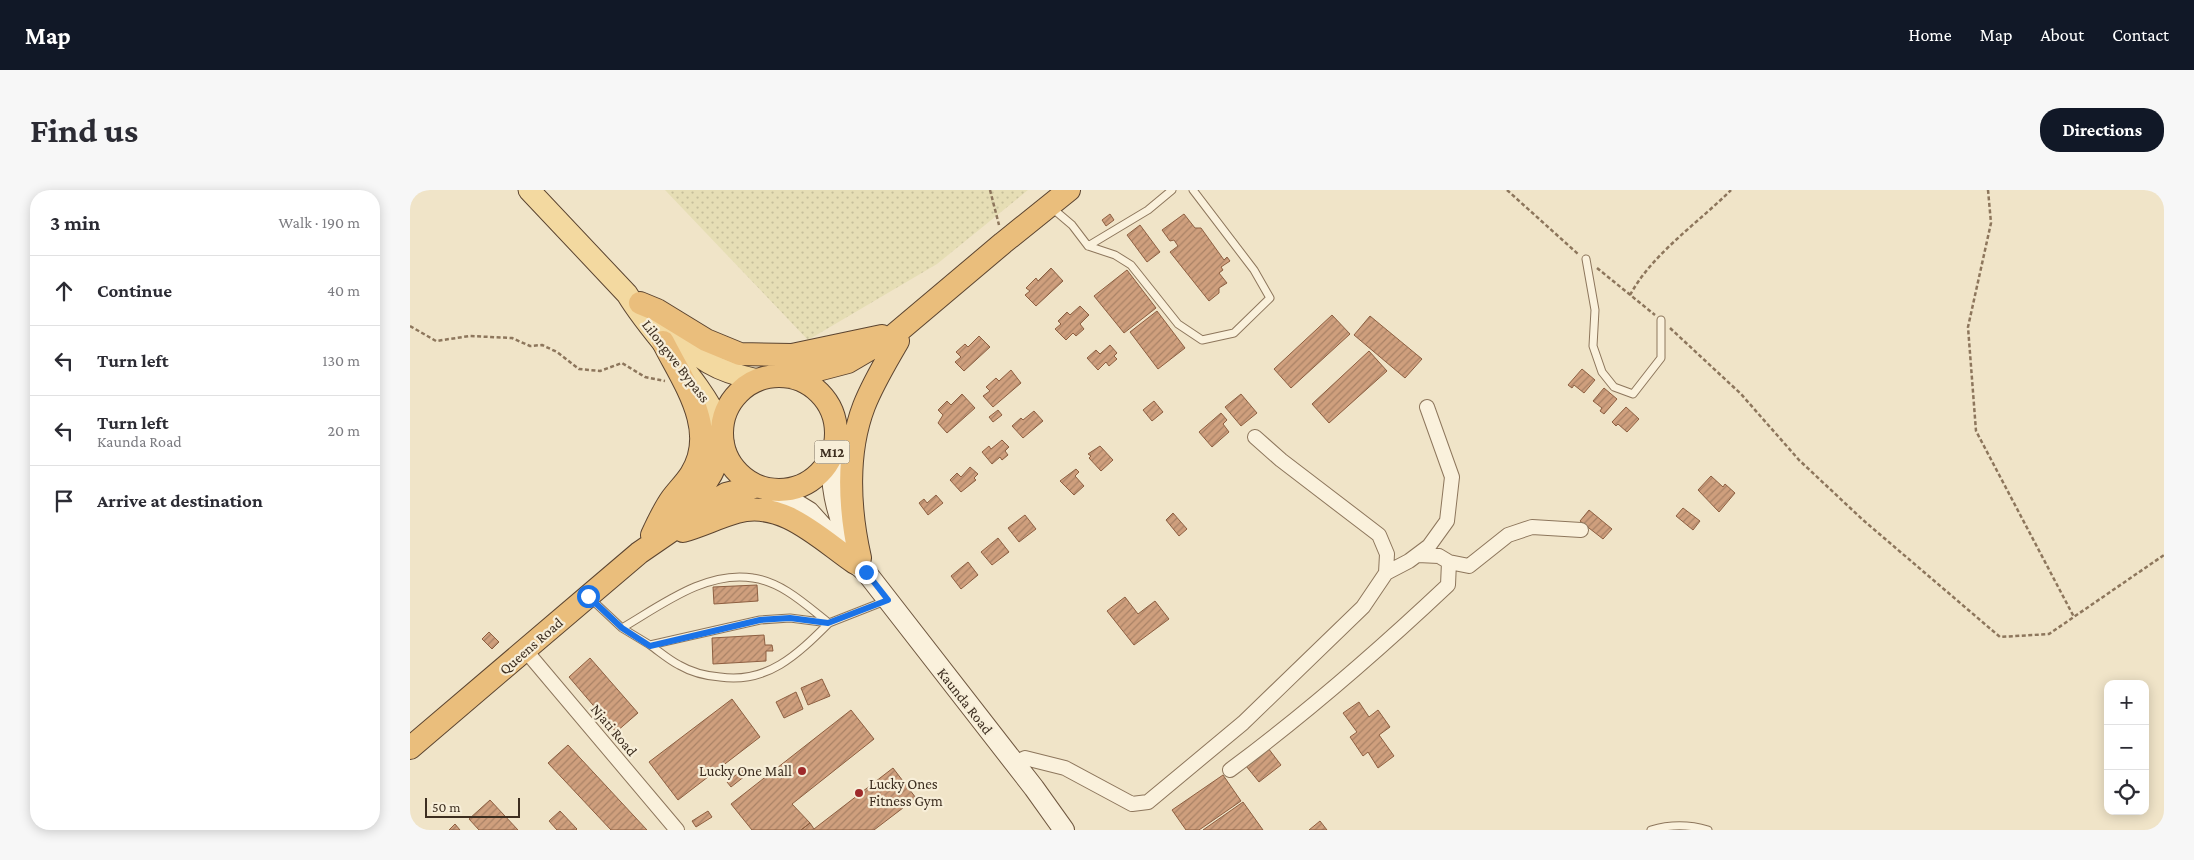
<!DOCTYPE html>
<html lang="en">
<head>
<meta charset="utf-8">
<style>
	:root { --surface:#fff; --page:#f7f7f7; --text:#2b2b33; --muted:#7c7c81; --line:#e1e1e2; --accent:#111827 }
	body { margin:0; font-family:"Crimson Pro",serif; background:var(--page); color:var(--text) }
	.controls { position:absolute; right:15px; bottom:15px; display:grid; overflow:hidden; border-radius:10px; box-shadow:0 2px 12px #0003 }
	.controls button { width:45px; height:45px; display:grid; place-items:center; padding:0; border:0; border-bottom:1px solid var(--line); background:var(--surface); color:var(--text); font:25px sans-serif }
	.scale { position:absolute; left:15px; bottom:12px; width:95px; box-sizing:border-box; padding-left:5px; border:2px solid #3d2e20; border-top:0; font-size:14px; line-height:18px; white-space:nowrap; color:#3d2e20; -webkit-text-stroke:4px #f7eed8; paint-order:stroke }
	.stop { position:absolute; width:15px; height:15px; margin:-11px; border:4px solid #1a73e8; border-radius:50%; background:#fff }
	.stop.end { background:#1a73e8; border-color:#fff; box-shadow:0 1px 5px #0008 }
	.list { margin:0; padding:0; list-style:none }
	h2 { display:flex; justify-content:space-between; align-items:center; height:65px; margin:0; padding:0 20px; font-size:21px }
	h2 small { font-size:16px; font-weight:400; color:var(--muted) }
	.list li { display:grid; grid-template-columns:32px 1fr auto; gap:15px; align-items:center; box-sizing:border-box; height:70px; padding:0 20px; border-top:1px solid var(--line) }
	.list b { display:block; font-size:19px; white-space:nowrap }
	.list p { margin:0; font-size:16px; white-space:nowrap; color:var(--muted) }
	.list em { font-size:16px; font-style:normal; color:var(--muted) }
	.icon { flex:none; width:28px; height:28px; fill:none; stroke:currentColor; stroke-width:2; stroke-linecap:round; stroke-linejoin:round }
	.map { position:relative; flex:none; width:1754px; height:640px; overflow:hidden; border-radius:20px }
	header { display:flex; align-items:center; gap:30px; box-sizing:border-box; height:70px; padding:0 25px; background:var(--accent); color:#fff }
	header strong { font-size:24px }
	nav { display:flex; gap:28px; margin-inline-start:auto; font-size:18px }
	.intro { display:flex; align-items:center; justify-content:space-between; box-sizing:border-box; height:120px; padding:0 30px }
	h1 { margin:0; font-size:35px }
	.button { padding:12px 22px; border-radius:20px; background:var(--accent); color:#fff; font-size:18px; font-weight:700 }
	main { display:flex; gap:30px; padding:0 30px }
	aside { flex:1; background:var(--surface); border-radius:20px; box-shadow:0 2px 12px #0003 }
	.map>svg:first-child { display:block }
	.farmland { fill:url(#farmland-dots) }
	.building { fill:url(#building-hatch); stroke:#8d5f41 }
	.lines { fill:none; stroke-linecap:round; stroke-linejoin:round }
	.service-casing { stroke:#8d765c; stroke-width:9 }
	.minor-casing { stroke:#8d765c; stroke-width:16 }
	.secondary-casing { stroke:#6f573f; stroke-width:22 }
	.primary-casing { stroke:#5b4430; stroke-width:23 }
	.trunk-casing { stroke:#5b4430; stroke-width:24 }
	.path { stroke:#8d765c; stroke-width:2.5; stroke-dasharray:4 2.5; stroke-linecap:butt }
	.service { stroke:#faf1dc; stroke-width:7 }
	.minor { stroke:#faf1dc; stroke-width:14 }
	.secondary { stroke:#faf1dc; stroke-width:20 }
	.primary { stroke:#f3d9a0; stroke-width:21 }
	.trunk { stroke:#eabe7c; stroke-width:22 }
	.route { stroke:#1a73e8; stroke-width:6 }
	.poi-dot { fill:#9e2a2b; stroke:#f7eed8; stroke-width:2 }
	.labels { text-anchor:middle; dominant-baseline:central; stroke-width:4.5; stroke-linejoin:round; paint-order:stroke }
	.shield { fill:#f7eed8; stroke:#756857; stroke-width:1 }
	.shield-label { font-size:14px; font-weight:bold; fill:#3d2e20 }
	.street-label { font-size:15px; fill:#3d2e20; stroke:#f7eed8 }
	.poi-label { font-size:15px; fill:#3d2e20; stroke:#f7eed8; text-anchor:end }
</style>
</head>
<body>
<header>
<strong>Map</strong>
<nav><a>Home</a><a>Map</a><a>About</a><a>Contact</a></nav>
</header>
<div class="intro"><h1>Find us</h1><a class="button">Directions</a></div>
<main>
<aside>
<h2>3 min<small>Walk · 190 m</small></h2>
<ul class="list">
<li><svg class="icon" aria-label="ahead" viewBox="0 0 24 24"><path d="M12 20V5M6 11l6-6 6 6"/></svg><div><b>Continue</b></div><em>40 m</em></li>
<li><svg class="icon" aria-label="left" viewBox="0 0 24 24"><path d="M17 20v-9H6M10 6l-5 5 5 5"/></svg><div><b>Turn left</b></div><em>130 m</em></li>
<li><svg class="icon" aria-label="left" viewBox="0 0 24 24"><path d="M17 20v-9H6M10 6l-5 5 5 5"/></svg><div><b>Turn left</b><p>Kaunda Road</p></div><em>20 m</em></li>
<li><svg class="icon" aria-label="arrive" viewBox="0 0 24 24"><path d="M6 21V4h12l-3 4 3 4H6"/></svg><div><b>Arrive at destination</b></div></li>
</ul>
</aside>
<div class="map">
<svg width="1754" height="640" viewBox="0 0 1754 640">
	<defs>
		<pattern id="farmland-dots" width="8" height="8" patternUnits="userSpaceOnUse" patternTransform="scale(1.25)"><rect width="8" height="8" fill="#e6deb5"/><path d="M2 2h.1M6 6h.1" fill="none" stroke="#c6bf9b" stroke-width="1.8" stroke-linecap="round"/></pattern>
		<pattern id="building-hatch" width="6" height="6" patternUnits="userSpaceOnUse" patternTransform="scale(1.25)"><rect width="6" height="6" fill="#cf9f7d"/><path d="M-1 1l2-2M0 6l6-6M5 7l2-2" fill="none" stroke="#a98266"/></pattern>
	</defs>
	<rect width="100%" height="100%" fill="#f0e4c8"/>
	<path class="farmland" d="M255,0H618L527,74L398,150Z"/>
	<path class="building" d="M700,24L704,30L696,36L692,30Z
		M774,24L785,38H791L814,70L817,67L820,71L811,77L813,80L809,83L817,93L809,98V103L799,111L760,62L768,56L764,50L760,51L752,40Z
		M730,35L750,62L737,72L717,45Z
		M641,78L653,91L626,116L615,105L620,101L616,98L626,88L628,91Z
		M717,80L746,118L714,143L684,106Z
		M670,116L679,125L670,134L674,139L666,146L663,143L656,150L645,139L651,134L648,131L657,122L660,125Z
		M747,121L775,158L748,179L720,142Z
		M922,125L940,144L881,198L864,179Z
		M960,126L1012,169L995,188L944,145Z
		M569,146L580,157L554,181L545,172L551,167L546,162L555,154L558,157Z
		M700,155L707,163L704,166L707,169L699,176L696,172L688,180L677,168L686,160L690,164Z
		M959,161L977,181L919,233L902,214Z
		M1172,179L1185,190L1174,203L1164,195L1162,198L1158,195Z
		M601,180L611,193L583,217L573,206L580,201L576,197L586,188L589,191Z
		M1194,198L1207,209L1194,224L1190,221L1192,218L1183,211Z
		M552,204L565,218L537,243L528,233L533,225L528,220L537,211L541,215Z
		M831,204L847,223L831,236L815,217Z
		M744,211L753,222L742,231L733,220Z
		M1216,217L1229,229L1217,242L1208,234L1206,236L1202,232Z
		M588,220L592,225L583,232L579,227Z
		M624,221L633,231L613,248L602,236L611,228L613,230Z
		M811,223L817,230L813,234L819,242L802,257L789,242Z
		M592,250L599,257L595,261L598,265L592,270L590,267L582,274L572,262L579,256L581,259Z
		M690,256L703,270L691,281L679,268L681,266L678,264Z
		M560,277L568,284L564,288L566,290L551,302L540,290L547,283L551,287Z
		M666,279L669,282L665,286L674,296L664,305L650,291Z
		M1301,286L1313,297L1315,294L1325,303L1309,322L1288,300Z
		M526,305L533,313L518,325L509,313L514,309L517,313Z
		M1273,318L1290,331L1283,340L1266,326Z
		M1179,320L1202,339L1193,349L1170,331Z
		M763,323L777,339L769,346L756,330Z
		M615,325L626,339L609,352L598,338Z
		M588,348L599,362L582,375L571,362Z
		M558,372L568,385L551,399L541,386Z
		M347,395L348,411L304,414L303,397Z
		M715,407L728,424L745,411L759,429L724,455L697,421Z
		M79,442L89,452L82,459L72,449Z
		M354,445L355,455H362L363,461H356V471L303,474L302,448Z
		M180,468L228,523L206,542L159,487Z
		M412,489L420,506L398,515L391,498Z
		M386,502L393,519L374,528L366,512Z
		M322,509L350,547L268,610L239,572Z
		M949,512L959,527L968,520L980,537L969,545L984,566L968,578L958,562L953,566L940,547L947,542L933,523Z
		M441,520L464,549L382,614L400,633L391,640H342L321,614Z
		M158,555L237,640H201L138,573Z
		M858,558L871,575L849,592L836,576Z
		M336,577L340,582L321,597L317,592Z
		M483,578L506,608L464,640H391L400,633L404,639Z
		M813,585L831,611L789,640H776L762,620Z
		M80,610L108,640H69L59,629Z
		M833,612L853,640H793Z
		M150,621L167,639L166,640H147L139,631Z
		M298,621L302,627L286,637L282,631Z
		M910,631L917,640H899Z
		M45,634L50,640H39Z"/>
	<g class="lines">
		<g class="service-casing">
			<path id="service" d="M642,18L662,35L678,56L705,65L721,75L768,134L792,150L824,143L860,108L844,80L783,0
				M678,56L738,20L762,0
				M1176,69L1185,120L1183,156L1192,182L1204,197L1223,204L1251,168V130
				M180,408L212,438L240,455L350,430L380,428L419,433L475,411
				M212,438C250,416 296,380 343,388C372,392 396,415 419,433C387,465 357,494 310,487C297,486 281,482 269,475C259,470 250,462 240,455
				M1241,640C1261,634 1278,634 1298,640"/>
		</g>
		<g class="minor-casing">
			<path id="minor" d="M845,247L871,270L969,345L977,364L976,383
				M1008,365L1029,366L1039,372L1059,376L1098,345L1122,337L1171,340
				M116,461L267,640
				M604,573L615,568L655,578L722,614L738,612L833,533L953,417L976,383L999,371L1019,356L1037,331L1042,287L1017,217
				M820,580C898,522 968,461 1038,395L1039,372"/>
		</g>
		<g class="secondary-casing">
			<path id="secondary" d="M422,264C420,300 427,331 446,362
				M363,300L399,322L445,373L456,382L624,598L654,640"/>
		</g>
		<g class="primary-casing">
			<path id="primary" d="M119,0L217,104C246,152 290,187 312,239
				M258,140C291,170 304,181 348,190"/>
		</g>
		<g class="trunk-casing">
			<path id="trunk" d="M230,113L247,120L296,150L330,164L382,165L472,146
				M312 243a57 57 0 1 1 114 0a57 57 0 1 1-114 0Z
				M381,187L438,172L484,145L593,53L659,0
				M266,323C293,298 303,290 313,253
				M273,341C291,336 309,327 327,322C372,309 411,350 445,373
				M242,345C248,332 254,319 262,308C268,300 276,292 281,284C309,240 273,192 253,152
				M450,368C439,319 436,263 454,216C463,193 476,172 488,151
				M0,558L229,363L306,310L316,304L348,296"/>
		</g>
		<path class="path" d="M580,0L589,35
			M1097,0L1168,64
			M1578,0L1581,33L1558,137L1566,241L1664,427
			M1187,78L1245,125
			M1220,105C1243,63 1287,34 1321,0
			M0,136L26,151L60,146L102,148L120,156L132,155L147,162L169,179L190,181L212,173L235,187L255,191
			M1260,138L1331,204L1389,270L1453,330L1590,447L1639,444L1754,365"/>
		<use href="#service" class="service"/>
		<use href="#minor" class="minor"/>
		<use href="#secondary" class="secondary"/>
		<use href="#primary" class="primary"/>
		<use href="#trunk" class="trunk"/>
	</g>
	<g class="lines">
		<path class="route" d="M178,406L212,438L240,456L350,430L380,428L418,433L478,410L456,382"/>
	</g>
	<g class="poi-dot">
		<circle cx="392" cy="581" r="5"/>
		<circle cx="449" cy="603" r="5"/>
	</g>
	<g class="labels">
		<rect class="shield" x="404.5" y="250.5" width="35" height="23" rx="4"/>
		<g class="shield-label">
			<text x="422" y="262">M12</text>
		</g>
		<g class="street-label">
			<text transform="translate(266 171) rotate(52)">Lilongwe Bypass</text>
			<text transform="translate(121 456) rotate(-41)">Queens Road</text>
			<text transform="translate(555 511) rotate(52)">Kaunda Road</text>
			<text transform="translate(204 540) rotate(50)">Njati Road</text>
		</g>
		<g class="poi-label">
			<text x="382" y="581">Lucky One Mall</text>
			<text x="459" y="594" text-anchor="start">Lucky Ones<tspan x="459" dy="17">Fitness Gym</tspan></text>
		</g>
	</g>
</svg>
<div class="controls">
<button>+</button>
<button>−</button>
<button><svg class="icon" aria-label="locate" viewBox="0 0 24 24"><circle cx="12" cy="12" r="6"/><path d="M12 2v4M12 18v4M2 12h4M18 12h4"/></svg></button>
</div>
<div class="scale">50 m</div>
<div class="stop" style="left:178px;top:406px"></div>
<div class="stop end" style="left:456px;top:382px"></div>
</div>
</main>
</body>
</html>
